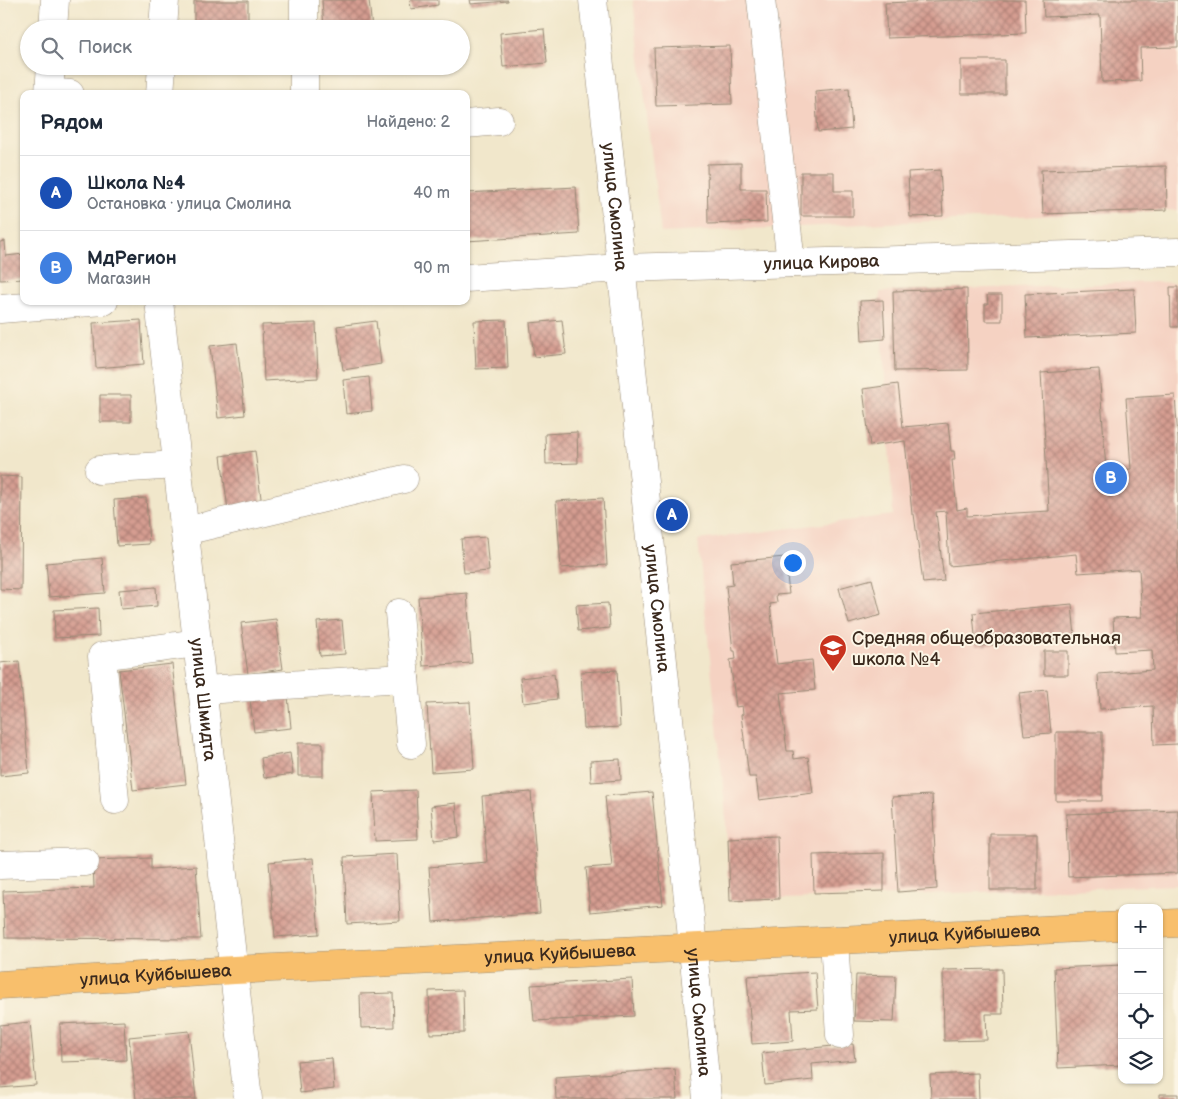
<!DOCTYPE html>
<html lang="ru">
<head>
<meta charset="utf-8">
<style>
	:root { --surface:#fff; --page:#f2f2f3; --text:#1f2937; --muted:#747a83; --line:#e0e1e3; --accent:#d93025 }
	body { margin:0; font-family:"Balsamiq Sans",sans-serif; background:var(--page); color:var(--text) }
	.controls { position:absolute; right:15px; bottom:15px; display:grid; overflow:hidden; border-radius:10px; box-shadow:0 1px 4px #0004 }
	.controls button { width:45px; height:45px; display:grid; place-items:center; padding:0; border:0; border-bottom:1px solid var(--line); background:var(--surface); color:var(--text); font:25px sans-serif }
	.you { position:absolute; left:792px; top:562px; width:18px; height:18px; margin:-12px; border:4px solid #fff; border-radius:50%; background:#1a73e8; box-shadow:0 0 0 8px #1a73e833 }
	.badge { display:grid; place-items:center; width:32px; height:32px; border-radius:50%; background:var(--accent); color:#fff; font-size:16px; font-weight:700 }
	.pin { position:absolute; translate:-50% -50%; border:2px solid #fff; box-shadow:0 1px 5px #0006 }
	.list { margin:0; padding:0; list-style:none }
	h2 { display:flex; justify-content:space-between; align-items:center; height:65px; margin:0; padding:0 20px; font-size:21px }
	h2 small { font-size:16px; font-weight:400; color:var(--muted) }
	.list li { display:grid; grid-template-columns:32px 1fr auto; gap:15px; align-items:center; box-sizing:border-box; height:75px; padding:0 20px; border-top:1px solid var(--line) }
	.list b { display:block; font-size:19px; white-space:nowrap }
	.list p { margin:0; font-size:16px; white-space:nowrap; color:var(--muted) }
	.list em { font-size:16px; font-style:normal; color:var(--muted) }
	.icon { flex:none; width:28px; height:28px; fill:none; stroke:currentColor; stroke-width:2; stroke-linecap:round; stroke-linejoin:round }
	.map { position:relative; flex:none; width:1178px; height:1099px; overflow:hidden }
	.search { position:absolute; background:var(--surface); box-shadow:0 1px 4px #0004; left:20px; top:20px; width:450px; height:55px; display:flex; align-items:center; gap:12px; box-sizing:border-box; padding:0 18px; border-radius:28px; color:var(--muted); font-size:19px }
	.panel { position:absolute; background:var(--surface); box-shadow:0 1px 4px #0004; left:20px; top:90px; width:450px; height:215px; border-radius:10px }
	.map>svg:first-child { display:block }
	.built { fill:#f5d2c2 }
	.building { fill:url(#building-cross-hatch) }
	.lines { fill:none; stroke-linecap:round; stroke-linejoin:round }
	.minor-casing { stroke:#968874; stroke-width:29 }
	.major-casing { stroke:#968874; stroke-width:29 }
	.minor { stroke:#fff; stroke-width:28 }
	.major { stroke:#f8bf6c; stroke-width:28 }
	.labels { text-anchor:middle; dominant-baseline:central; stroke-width:4; stroke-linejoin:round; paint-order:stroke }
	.street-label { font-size:18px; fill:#3b2a1e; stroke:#fcf5e5 }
	.poi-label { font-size:18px; fill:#3b2a1e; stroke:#fcf5e5; text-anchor:start }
</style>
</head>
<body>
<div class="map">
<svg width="1178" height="1099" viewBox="0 0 1178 1099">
	<defs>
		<pattern id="building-cross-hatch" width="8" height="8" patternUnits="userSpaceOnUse" patternTransform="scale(1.25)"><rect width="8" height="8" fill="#d59d91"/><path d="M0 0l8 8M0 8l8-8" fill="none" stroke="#ae8076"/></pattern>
	</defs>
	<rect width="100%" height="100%" fill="#fcf5e5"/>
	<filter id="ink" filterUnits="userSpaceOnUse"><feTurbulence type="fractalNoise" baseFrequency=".02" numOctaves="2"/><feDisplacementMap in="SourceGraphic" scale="10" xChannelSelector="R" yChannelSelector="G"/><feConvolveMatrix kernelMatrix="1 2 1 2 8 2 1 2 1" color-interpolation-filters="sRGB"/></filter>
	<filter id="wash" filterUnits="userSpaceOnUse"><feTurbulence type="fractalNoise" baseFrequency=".0096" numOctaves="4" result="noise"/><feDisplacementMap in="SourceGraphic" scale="20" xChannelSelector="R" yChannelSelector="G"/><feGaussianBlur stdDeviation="1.12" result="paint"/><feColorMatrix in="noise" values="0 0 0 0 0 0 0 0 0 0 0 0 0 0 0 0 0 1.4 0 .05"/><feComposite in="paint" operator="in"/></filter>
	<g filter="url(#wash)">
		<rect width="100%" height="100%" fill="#f1e7cb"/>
		<path class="built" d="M633,0H1178V210L661,233Z
			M1155,282L1178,283V885L730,901L725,805L698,540L893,515L880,292Z"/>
		<g id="blocks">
			<path class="building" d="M322,0H369L372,29H324Z
				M410,0H438V5L411,9Z
				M470,0H508V1L471,4Z
				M955,0H1025L1026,33L887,38L885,3Z
				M1043,0H1178V47L1140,48L1141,81L1102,82L1100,15L1044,17Z
				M194,1H248V29H194Z
				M544,29L547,63L503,67L500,33Z
				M730,46L732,104L656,106L654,48Z
				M961,60H1005V94H961Z
				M327,66H365V68L328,71Z
				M849,88L852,129L818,132L815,91Z
				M741,163V189H766L767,222L708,224L707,164Z
				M1166,166L1167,210L1043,214L1041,170Z
				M940,170L943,216L910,217L908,172Z
				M801,172H834V191H853V216H801Z
				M576,187L579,234L466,241V193Z
				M5,241L6,256L24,254V279L0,280V242Z
				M1170,287H1178V327H1171Z
				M967,289L968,370L895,371L893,291Z
				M1134,289L1136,333L1027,338L1025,294Z
				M987,295H1002V321H985V304H988Z
				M883,300L885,339L862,341L860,301Z
				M141,320L144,364L96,368L93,323Z
				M506,320L508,368L476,369L474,321Z
				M562,320L566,354L534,357L530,323Z
				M376,321L381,364L343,370L337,326Z
				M316,323L318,378L264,381L262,325Z
				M237,343L245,415L218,418L210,346Z
				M1099,369L1106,470L1131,469L1126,398L1175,395L1178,439V744L1154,745L1153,706L1100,709L1098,674L1153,670L1152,650L1115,652L1113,618L1142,617L1139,569L1078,573L1076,554L949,566L946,511L936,512L944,581L923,583L914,514H912L905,441L870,446L863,389L898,384L903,427L948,423L951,451H954L955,460H952L957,510L967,508V516L1049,511L1041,373Z
				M369,377L372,411L346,414L343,380Z
				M100,395H131V422H100Z
				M577,432L578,463L546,464L545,434Z
				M255,451L262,506L228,510L221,456Z
				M0,476L22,477L21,590L0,589Z
				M146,498L149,544L117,546L114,500Z
				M603,498L607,565L561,568L556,501Z
				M486,537L489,571L464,573L461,539Z
				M785,557L789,594L776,595L777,603L770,604L777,664L812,660L815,690L780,693L787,751H793L794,759L808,757L813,793L759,800L756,777H749L741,715L743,714L742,706L736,707L730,660L736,659L735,651H733L726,586L733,585L731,562Z
				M102,558L105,593L49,597L46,563Z
				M872,579L881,615L849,624L839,588Z
				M156,587L157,606L121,609L119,590Z
				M467,593L472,663L423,666L418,597Z
				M608,603L610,628L578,631L576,605Z
				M1072,604L1075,637L976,646L973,613Z
				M98,608L99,636L55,638L54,610Z
				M276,619L283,669L248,674L241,623Z
				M342,620L345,654L320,656L317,622Z
				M1044,651H1068V675H1044Z
				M19,661L29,773L0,776V663Z
				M172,664L186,784L133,790L119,670Z
				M617,670L620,727L584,729L581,672Z
				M554,674L557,699L523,703L520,678Z
				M1047,690L1051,733L1024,735L1019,693Z
				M288,696L291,728L254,732L250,700Z
				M470,702L474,769L431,772L427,704Z
				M1056,732H1102V801H1056Z
				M298,743H323V776H298Z
				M290,753L293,774L264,778L261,758Z
				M620,759L621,780L591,782L590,761Z
				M416,790L418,839L375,841L373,792Z
				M531,792L540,913L433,922L429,867L487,862L482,796Z
				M652,792L663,905L590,912L586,868L612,866L605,796Z
				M932,795L937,889L898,892L892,797Z
				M456,803L459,837L434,840L431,806Z
				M1178,810V873L1068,877L1066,814Z
				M990,834H1037V890H990Z
				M777,836L779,899L730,901L728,838Z
				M884,853V891L814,893L813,855Z
				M397,854L400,921L347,924L344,857Z
				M151,858V869L196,866L201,939L5,938L3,891L94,888L93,860Z
				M313,858L319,934L275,937L269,862Z
				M1122,965V1065L1058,1068L1054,968Z
				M1002,969L1003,1014H986L987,1040L944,1041L943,970Z
				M815,972L818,1009L791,1010L793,1041L752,1044L747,976Z
				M856,975L896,976L894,1022L854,1021Z
				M632,979L634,1016L534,1021L531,985Z
				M463,990L464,1033L430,1034L429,991Z
				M393,993L394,1027L361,1028L360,994Z
				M124,1021L126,1060L61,1062L60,1024Z
				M30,1022L36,1085L0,1088V1025Z
				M189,1031L196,1099H136L129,1037Z
				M853,1044L855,1060L812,1064L813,1080L765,1085L762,1053Z
				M332,1058L334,1089L300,1093L297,1061Z
				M675,1069L677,1099H556L555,1077Z
				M978,1073L979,1099H931L930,1075Z
				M1160,1094H1178V1099H1160Z"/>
		</g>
	</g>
	<g filter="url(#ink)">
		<use href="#blocks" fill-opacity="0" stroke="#968874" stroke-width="1"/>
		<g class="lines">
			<g class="minor-casing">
				<g id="minor">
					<path id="s1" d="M593,0L690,917L707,1099"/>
					<path d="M761,0L791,263"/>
					<path d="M53,29L55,0"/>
					<path d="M163,29L165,0"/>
					<path d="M304,29V0"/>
					<path d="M51,66L49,92L70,94"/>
					<path d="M160,94L162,66"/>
					<path d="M304,94V66"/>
					<path d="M466,124L499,121"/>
					<path id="s2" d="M466,278L621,268L1178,252"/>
					<path id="s3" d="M159,301L248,1099"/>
					<path d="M0,309L104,301"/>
					<path d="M99,470L177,465"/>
					<path d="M185,531L404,479"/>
					<path d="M405,678L411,744"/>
					<path d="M203,690L405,678L399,613"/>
					<path d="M115,800L102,656L197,643"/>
					<path d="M0,865L85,862"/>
					<path d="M834,940L840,1035"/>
				</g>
			</g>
			<g class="major-casing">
				<g id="major">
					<path d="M1159,924L1178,923"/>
					<path id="s4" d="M0,985L234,970L1122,926"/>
				</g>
			</g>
			<use href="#minor" class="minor"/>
			<use href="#major" class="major"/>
		</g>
	</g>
	<defs>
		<g id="school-pin" transform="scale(1.4375)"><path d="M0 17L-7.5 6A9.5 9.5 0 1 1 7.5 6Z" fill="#c8321e" stroke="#fcf5e5"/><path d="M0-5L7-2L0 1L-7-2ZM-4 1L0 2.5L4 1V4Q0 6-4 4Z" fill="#fff"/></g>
	</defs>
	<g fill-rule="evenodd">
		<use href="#school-pin" x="833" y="648"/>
	</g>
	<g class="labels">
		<g class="street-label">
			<text stroke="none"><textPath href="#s1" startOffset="208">улица Смолина</textPath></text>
			<text stroke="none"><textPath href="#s2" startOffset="356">улица Кирова</textPath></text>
			<text stroke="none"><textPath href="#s1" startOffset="612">улица Смолина</textPath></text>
			<text stroke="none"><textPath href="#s3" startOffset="401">улица Шмидта</textPath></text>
			<text stroke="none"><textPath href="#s4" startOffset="966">улица Куйбышева</textPath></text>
			<text stroke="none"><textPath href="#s4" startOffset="561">улица Куйбышева</textPath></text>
			<text stroke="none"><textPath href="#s4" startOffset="156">улица Куйбышева</textPath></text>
			<text stroke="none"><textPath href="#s1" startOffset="1018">улица Смолина</textPath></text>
		</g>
		<g class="poi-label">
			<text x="852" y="638">Средняя общеобразовательная<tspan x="852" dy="21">школа №4</tspan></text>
		</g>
	</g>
</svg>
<div class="controls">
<button>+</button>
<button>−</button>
<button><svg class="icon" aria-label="locate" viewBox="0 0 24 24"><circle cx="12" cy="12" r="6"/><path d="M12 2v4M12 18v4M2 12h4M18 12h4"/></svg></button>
<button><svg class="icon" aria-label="layers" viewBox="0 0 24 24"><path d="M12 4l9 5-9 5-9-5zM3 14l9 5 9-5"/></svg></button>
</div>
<div class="you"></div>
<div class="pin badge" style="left:672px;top:515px;background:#1a4fb4">A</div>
<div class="pin badge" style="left:1111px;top:478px;background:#3f7fe0">B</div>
<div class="search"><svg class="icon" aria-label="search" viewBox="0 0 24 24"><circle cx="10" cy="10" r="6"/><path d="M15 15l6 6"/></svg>Поиск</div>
<section class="panel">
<h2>Рядом<small>Найдено: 2</small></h2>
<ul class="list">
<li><span class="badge" style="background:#1a4fb4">A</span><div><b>Школа №4</b><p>Остановка · улица Смолина</p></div><em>40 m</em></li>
<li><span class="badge" style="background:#3f7fe0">B</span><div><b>МдРегион</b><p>Магазин</p></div><em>90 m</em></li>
</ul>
</section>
</div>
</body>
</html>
